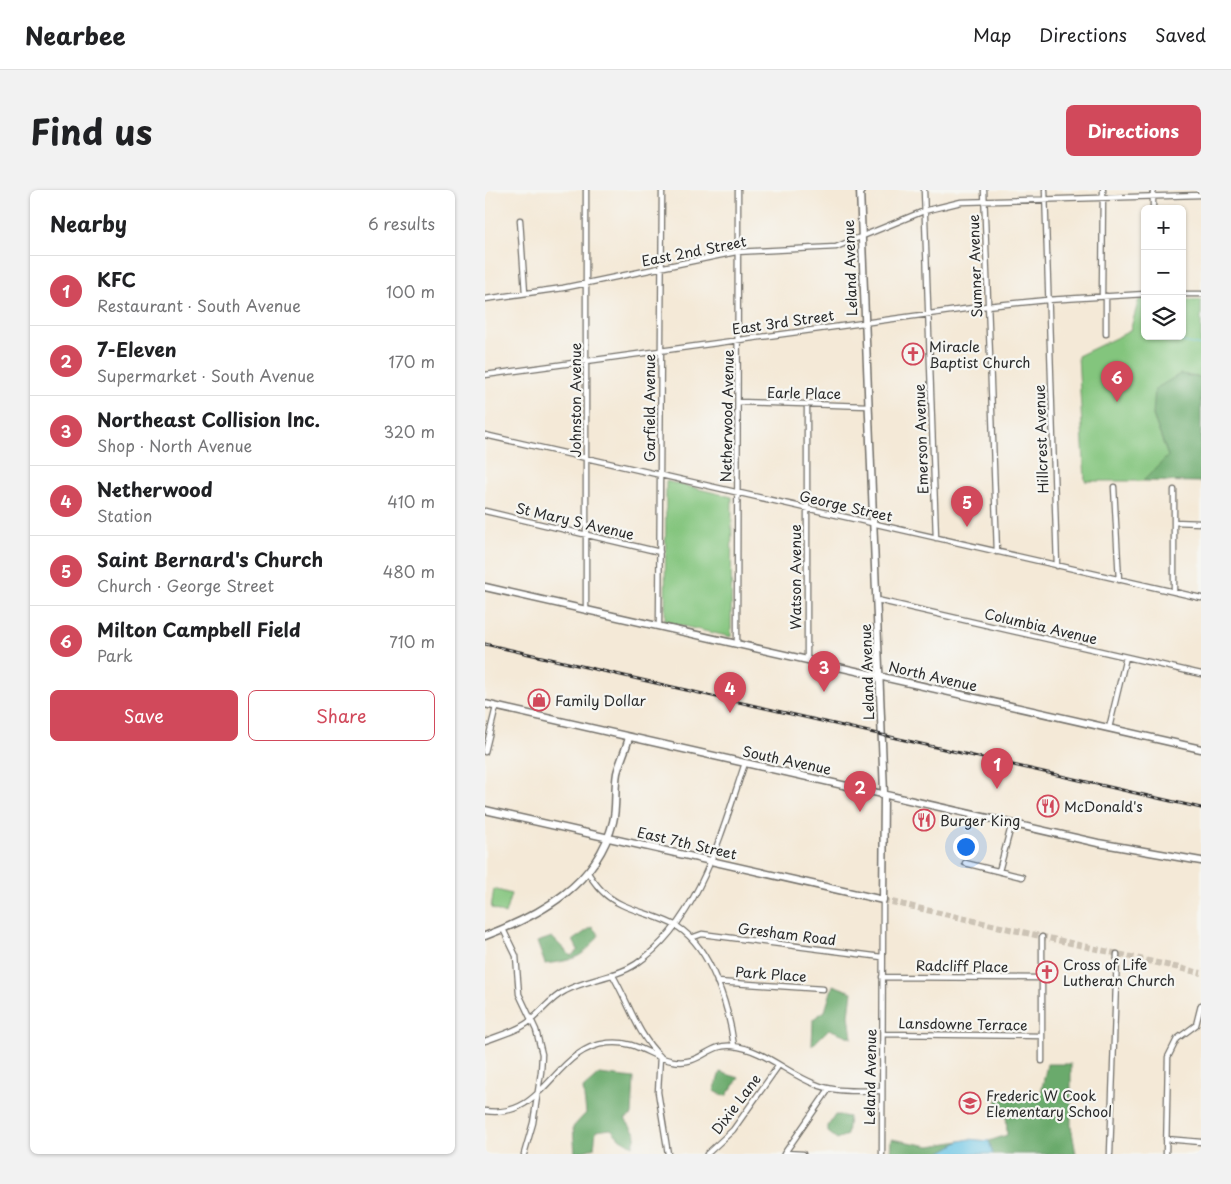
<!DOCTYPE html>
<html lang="en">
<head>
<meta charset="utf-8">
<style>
	:root { --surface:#fff; --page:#f2f2f2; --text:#202124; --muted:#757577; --line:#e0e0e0; --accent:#d1495b }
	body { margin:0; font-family:"Playpen Sans",sans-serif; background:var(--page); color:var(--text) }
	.controls { position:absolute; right:15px; top:15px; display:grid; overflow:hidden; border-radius:8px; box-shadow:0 1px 4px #0004 }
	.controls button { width:45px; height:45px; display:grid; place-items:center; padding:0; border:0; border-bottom:1px solid var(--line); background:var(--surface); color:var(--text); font:25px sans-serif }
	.you { position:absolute; left:480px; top:656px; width:18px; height:18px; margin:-12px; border:4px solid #fff; border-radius:50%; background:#1a73e8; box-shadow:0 0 0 8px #1a73e833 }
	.badge { display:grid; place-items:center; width:32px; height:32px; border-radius:50%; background:var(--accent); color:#fff; font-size:16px; font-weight:700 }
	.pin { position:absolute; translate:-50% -41px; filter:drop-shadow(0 1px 2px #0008) }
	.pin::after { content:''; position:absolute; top:26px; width:18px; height:15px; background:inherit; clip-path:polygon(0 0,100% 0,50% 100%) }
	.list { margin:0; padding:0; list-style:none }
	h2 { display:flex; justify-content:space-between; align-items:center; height:65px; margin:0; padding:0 20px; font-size:21px }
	h2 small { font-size:16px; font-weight:400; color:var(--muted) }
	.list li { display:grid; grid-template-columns:32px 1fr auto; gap:15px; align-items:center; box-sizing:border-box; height:70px; padding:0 20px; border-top:1px solid var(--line) }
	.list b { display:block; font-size:19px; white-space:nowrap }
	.list p { margin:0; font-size:16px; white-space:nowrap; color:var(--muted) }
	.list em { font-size:16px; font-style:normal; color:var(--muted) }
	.actions { display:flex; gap:10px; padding:15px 20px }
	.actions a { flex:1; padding:11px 0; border:1px solid var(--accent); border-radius:8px; text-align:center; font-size:18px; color:var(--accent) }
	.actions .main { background:var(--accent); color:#fff }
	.icon { flex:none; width:28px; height:28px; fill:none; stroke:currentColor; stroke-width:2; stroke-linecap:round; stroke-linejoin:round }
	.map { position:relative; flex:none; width:716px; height:964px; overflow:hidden; border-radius:8px }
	header { display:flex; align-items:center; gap:30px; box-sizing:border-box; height:70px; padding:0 25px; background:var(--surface); border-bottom:1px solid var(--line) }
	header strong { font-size:24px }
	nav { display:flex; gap:28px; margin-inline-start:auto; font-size:18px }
	.intro { display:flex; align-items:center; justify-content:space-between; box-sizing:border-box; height:120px; padding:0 30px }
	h1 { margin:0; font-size:35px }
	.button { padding:12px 22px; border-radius:8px; background:var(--accent); color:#fff; font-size:18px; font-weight:700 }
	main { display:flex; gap:30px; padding:0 30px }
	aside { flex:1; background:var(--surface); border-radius:8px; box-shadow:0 1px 4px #0004 }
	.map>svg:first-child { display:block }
	.green { fill:#83c57d; stroke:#577854 }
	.forest { fill:#6aaa6c; stroke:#4a6a4c }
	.water { fill:#66c3e4; stroke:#487788 }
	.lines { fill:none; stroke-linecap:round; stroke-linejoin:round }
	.stream { stroke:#66c3e4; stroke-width:1 }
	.secondary-tunnel { stroke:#ccc3b5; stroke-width:6; stroke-dasharray:6 3; stroke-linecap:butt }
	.street-casing { stroke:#716e67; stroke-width:7 }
	.secondary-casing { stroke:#716e67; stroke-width:9 }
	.street { stroke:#fff; stroke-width:4.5 }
	.secondary { stroke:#fff; stroke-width:6 }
	.rail-casing { stroke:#2b2b2b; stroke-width:3 }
	.rail { stroke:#f6f6f2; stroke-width:1; stroke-dasharray:4; stroke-linecap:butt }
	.labels { text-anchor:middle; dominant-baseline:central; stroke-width:4.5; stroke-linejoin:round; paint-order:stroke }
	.street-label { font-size:14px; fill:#2b2b2b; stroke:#f6f6f2 }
	.poi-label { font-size:14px; fill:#2b2b2b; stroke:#f6f6f2; text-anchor:start }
</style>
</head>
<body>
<header>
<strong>Nearbee</strong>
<nav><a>Map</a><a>Directions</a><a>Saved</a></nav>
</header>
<div class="intro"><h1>Find us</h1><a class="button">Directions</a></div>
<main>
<aside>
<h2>Nearby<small>6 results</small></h2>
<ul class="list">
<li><span class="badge">1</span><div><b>KFC</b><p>Restaurant · South Avenue</p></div><em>100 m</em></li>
<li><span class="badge">2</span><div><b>7-Eleven</b><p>Supermarket · South Avenue</p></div><em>170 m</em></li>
<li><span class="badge">3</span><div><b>Northeast Collision Inc.</b><p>Shop · North Avenue</p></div><em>320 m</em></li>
<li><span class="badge">4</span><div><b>Netherwood</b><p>Station</p></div><em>410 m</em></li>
<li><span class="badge">5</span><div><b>Saint Bernard's Church</b><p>Church · George Street</p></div><em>480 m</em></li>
<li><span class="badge">6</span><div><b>Milton Campbell Field</b><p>Park</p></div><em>710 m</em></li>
</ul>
<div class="actions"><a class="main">Save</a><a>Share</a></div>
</aside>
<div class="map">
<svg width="716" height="964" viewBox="0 0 716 964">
	<rect width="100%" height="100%" fill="#f6f6f2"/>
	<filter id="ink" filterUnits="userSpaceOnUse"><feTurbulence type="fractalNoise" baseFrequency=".02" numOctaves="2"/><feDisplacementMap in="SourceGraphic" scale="10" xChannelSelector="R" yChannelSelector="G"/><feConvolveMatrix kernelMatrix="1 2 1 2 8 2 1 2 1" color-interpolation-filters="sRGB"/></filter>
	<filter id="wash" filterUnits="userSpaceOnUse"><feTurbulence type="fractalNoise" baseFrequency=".0096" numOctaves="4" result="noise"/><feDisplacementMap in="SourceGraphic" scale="20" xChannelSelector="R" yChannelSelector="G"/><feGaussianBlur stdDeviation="1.12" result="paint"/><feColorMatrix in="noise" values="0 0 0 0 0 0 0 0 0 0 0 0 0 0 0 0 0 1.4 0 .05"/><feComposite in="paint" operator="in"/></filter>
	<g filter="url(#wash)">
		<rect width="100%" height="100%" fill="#f4e9d7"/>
		<path class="green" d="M654,109H660V146H697V110H716V188L695,184L668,225L683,266L658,291H600L593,166L645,141Z
			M181,291L247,307L246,447L180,432Z
			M9,699L26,704L20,724L6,718Z"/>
		<path class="forest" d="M695,184L716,188V292L658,291L683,266L668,225L670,199Z
			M107,737L114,745C97,769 89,770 60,774L52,752L67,747L86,766L93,760L88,750Z
			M348,795L367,802L364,825L367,848L344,839L327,856L328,829L340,821Z
			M562,874H586V936L591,964H508L504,951L522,945L521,922L511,920L512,909L545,910L556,903Z
			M235,882L254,888L241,906L229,901Z
			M114,884L149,888L147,925L140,929L151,944L148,956L135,949L126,939L111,941L109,958L90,964L88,937L101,923L98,898Z
			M350,925L364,927L362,945L352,949L343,942V936Z
			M406,949L445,956L475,951L453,964H405Z"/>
		<path class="water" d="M484,949L504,951L508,964H453L475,951Z"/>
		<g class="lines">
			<path class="stream" d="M685,146L690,150L716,156"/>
		</g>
	</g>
	<g filter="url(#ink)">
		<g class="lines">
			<path class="secondary-tunnel" d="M398,710L716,783"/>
			<g class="street-casing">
				<path id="street" d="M439,0L451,348
					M499,0L512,362
					M560,0L572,376
					M668,19V0
					M35,30L40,103
					M697,104H716
					M617,106L618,0
					M621,106V144
					M0,109L78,98L251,62L351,57L439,21L476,12L716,5
					M0,185L502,116L562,110L660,104
					M254,212L383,216
					M322,214V469
					M0,245L716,408
					M629,297L634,390
					M0,321L175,362
					M689,332L716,333
					M689,402V300
					M392,410L716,484
					M101,419V0
					M174,435L177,0
					M252,453L253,0
					M624,538L641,467
					M0,562L11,517
					M480,673L537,687
					M514,681L527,633
					M103,683C107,689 112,696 117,701C136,721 170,723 193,737C227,759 244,818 249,856
					M18,739L31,766L34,804L51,840L57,864L56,882L48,933L39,964
					M557,747V871
					M206,748L217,744L397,767
					M127,784C143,811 153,846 175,866L173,902L183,964
					M397,787L557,788
					M232,792L338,799
					M398,844L557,846
					M0,851C15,845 33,841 45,831C57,821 66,808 80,801C102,789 130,788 151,774C214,732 237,641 260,573
					M0,921C61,930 68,858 123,853C153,850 164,867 188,871C217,876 222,853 248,856C278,859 303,884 330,894C350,903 376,900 397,901
					M681,949L716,952
					M300,963L318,964
					M222,964L248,940L294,875
					M299,964L344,899
					M397,964L398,710
					M625,964L632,764
					M681,964L683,867L692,849L711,835L716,815"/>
			</g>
			<g class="secondary-casing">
				<path id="secondary" d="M0,397L716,559
					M0,514L613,653L716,671
					M0,620L398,710L399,603L375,0
					M0,746C56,725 112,694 128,632C132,616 129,600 132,583C135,571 141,560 144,547"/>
			</g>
			<use href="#street" class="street"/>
			<use href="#secondary" class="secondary"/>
			<g class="rail-casing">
				<path id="rail" d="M0,454L716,618"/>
			</g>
			<use href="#rail" class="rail"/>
		</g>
	</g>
	<defs>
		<g id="church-ring" transform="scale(1.125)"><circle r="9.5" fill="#f6f6f2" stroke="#d1495b" stroke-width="1.5"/><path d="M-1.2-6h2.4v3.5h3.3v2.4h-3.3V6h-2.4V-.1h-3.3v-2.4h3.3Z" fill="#d1495b"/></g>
		<g id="shop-ring" transform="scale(1.125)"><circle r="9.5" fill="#f6f6f2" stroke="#d1495b" stroke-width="1.5"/><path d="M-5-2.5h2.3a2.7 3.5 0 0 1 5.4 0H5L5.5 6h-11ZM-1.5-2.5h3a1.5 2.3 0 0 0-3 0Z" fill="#d1495b"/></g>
		<g id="restaurant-ring" transform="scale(1.125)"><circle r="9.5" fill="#f6f6f2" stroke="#d1495b" stroke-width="1.5"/><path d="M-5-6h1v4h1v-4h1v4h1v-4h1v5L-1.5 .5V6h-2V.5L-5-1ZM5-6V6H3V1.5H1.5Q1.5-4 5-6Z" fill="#d1495b"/></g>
		<g id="school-ring" transform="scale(1.125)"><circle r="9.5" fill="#f6f6f2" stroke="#d1495b" stroke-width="1.5"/><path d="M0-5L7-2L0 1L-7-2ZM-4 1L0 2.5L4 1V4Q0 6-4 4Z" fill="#d1495b"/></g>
	</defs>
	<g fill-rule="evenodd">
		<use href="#church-ring" x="428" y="164"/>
		<use href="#shop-ring" x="54" y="510"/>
		<use href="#restaurant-ring" x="563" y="616"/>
		<use href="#restaurant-ring" x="439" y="630"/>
		<use href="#church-ring" x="562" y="782"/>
		<use href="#school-ring" x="485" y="913"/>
	</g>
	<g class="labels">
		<g class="street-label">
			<text transform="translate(209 61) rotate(-11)">East 2nd Street</text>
			<text transform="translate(490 76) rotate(-92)">Sumner Avenue</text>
			<text transform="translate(365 78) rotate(-92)">Leland Avenue</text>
			<text transform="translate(298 132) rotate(-8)">East 3rd Street</text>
			<text transform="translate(319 203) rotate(1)">Earle Place</text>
			<text transform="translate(90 210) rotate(-90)">Johnston Avenue</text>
			<text transform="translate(164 218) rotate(-90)">Garfield Avenue</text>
			<text transform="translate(242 226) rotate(-89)">Netherwood Avenue</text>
			<text transform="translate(436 249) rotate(-92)">Emerson Avenue</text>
			<text transform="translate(556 249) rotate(-92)">Hillcrest Avenue</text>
			<text transform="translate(361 316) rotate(13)">George Street</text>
			<text transform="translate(90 331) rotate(13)">St Mary S Avenue</text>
			<text transform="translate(310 387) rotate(-90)">Watson Avenue</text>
			<text transform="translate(556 436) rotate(13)">Columbia Avenue</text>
			<text transform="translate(382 482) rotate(-92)">Leland Avenue</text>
			<text transform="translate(448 486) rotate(13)">North Avenue</text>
			<text transform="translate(302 570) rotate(12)">South Avenue</text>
			<text transform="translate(202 653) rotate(13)">East 7th Street</text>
			<text transform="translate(302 744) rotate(7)">Gresham Road</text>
			<text transform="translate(477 776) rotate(1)">Radcliff Place</text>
			<text transform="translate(286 784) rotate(4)">Park Place</text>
			<text transform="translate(478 834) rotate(1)">Lansdowne Terrace</text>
			<text transform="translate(385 887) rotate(-89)">Leland Avenue</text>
			<text transform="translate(251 914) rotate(-53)">Dixie Lane</text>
		</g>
		<g class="poi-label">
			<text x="444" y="156">Miracle<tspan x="444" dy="16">Baptist Church</tspan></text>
			<text x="70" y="510">Family Dollar</text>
			<text x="579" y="616">McDonald's</text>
			<text x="455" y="630">Burger King</text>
			<text x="578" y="774">Cross of Life<tspan x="578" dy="16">Lutheran Church</tspan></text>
			<text x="501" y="905">Frederic W Cook<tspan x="501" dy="16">Elementary School</tspan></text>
		</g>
	</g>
</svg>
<div class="controls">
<button>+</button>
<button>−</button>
<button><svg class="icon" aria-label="layers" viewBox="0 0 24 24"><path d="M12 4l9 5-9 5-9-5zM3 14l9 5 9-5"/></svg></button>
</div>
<div class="you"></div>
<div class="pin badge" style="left:512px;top:599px">1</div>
<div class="pin badge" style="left:375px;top:622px">2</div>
<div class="pin badge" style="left:339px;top:502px">3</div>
<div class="pin badge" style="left:245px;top:523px">4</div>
<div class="pin badge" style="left:482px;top:337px">5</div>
<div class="pin badge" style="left:632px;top:212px">6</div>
</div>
</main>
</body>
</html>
